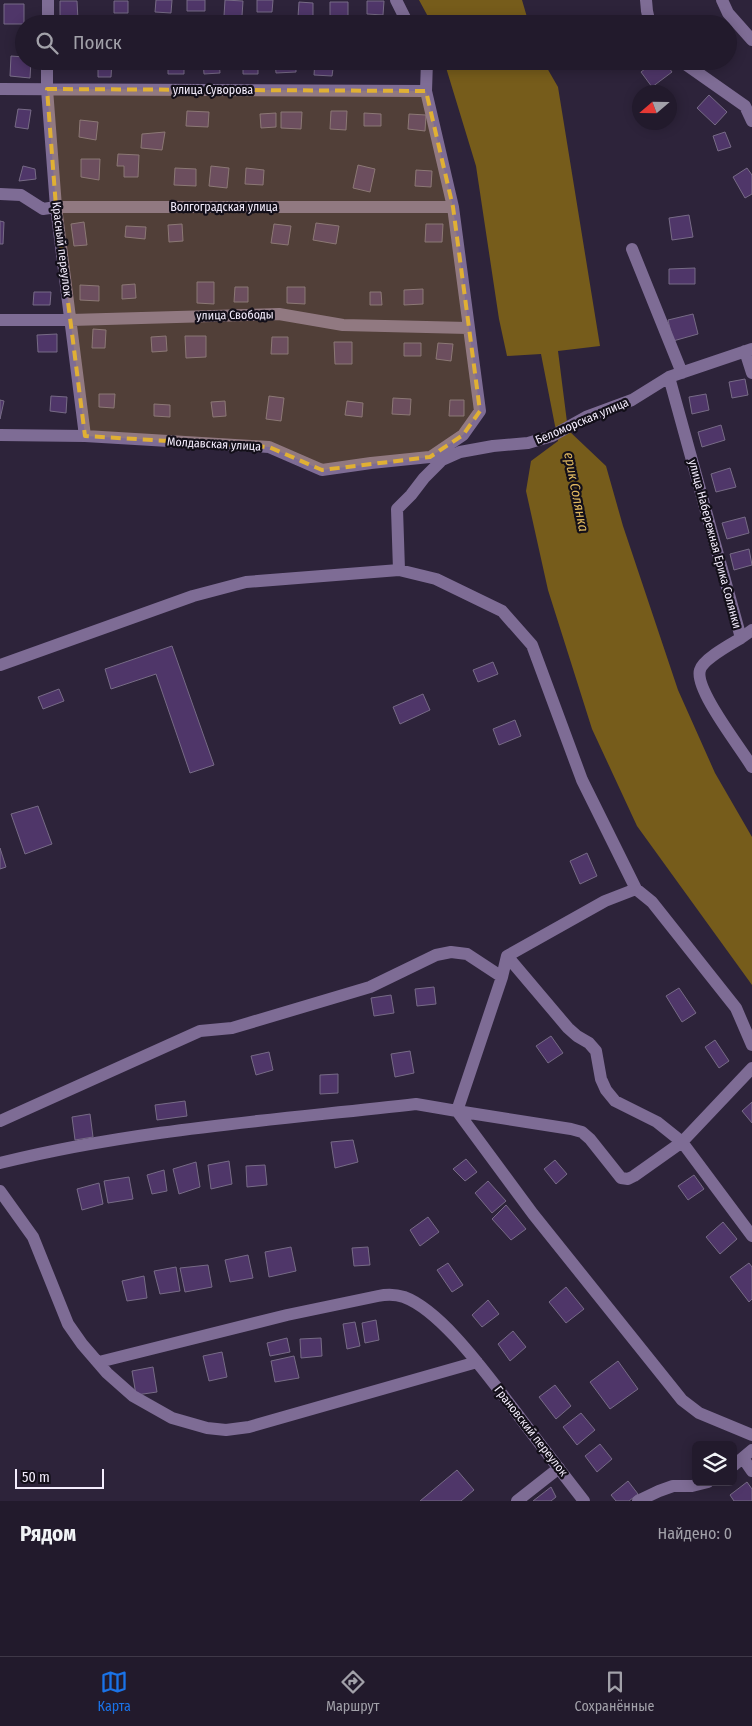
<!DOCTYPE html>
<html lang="ru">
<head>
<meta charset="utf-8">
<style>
	:root { --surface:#221a2c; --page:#2e2738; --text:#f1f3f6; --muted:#a2a1a9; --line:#3f3848; --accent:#1a73e8 }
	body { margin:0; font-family:"Fira Sans Condensed",sans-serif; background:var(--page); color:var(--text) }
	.controls { position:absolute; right:15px; bottom:15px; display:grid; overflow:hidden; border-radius:8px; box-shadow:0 2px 12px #0003 }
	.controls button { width:45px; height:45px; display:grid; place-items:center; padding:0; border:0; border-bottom:1px solid var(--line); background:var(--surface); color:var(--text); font:25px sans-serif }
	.compass { position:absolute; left:632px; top:85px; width:45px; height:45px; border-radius:50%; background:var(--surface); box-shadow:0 2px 12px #0003; rotate:250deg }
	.scale { position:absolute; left:15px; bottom:12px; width:89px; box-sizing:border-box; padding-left:5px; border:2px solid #f4edfd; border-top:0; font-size:14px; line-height:18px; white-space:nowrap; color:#f4edfd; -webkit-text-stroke:4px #130f19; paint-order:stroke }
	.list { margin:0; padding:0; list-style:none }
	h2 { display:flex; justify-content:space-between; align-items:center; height:65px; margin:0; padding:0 20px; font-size:21px }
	h2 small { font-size:16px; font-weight:400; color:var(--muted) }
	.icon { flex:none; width:28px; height:28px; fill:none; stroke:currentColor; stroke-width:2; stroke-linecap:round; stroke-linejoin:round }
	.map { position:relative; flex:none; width:752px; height:1501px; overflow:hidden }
	.search { position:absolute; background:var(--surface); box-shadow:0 2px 12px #0003; left:15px; right:15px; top:15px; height:55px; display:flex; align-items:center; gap:12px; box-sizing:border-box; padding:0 18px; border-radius:28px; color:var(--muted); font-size:19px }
	.sheet { height:155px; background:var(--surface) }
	nav { display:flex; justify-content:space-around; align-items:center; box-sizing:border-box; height:70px; border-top:1px solid var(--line); background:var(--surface); font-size:14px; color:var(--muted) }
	nav a { display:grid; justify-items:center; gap:2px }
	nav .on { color:var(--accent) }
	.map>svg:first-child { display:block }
	.water { fill:#765c1b }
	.building { fill:#4f3669; stroke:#776b86 }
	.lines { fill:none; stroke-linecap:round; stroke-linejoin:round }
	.minor { stroke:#7e6c95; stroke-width:12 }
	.marked { fill:#e0b034; fill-opacity:0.2; stroke:#e0b034; stroke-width:4; stroke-dasharray:10 6; stroke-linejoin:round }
	.labels { text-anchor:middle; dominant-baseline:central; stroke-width:4.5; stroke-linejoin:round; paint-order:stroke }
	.street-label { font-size:12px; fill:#f4edfd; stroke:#130f19 }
	.water-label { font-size:14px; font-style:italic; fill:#e1ba61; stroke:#130f19 }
</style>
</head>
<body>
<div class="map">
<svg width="752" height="1501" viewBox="0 0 752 1501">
	<rect width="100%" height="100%" fill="#2d233a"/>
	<path class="water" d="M419,0H522L529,24H432Z
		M444,61H543L558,87L600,346L558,351L568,430L606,466L623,526L678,690L715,773L752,837V985L637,826L592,729L548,590L526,491L531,461L558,441L541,354L507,356L499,319L476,166Z"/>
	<path class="building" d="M156,0H172L171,13L155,12Z
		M187,0H205V11H187Z
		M225,0L243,1L242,16H224Z
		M257,0H273L272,12H257Z
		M60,1H77L78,20H60Z
		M114,1H128V13H114Z
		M367,1H384L383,15L367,14Z
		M299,2L313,3V17H298Z
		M330,2H348V17H330Z
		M4,4H24V24H4Z
		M11,56L24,57V61H31L30,78L10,76Z
		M98,61H112L111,77H98Z
		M168,61H184V74H168Z
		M203,61H219L220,73L204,74Z
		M258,61V74H243V62Z
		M275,61H296V72L276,73Z
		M315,61H334L332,76L314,75Z
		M655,61H664L672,72L652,87L641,72Z
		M709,95L727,112L715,125L697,108Z
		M18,109L31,110L28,129L15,127Z
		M187,111L209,112L208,127L186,126Z
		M331,111H347L346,130L330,129Z
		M281,112H302L301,129L281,128Z
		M276,113V127L261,128L260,114Z
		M364,113L381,114V126H364Z
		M409,114L426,115L425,131L408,129Z
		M80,120L98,122L96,140L79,137Z
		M165,132L162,150L141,148L142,134Z
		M725,132L731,147L718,151L713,136Z
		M118,154L139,155L138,177H124V166H117Z
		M81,159H100L99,180L81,177Z
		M358,165L375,169L370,192L353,188Z
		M23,166L35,169L36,179L19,181Z
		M211,166L229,168L227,188L209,186Z
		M175,168L196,169V186L174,185Z
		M246,168L264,170L263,185L245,184Z
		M747,168L752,175V194L745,198L733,177Z
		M416,170L432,171L431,187L415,186Z
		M689,215L693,237L672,240L669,218Z
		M0,221L4,222L3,244H0Z
		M84,222L87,245L74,246L71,224Z
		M316,223L339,226L336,244L313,240Z
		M182,224L183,241L169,242L168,225Z
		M274,224L291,226L288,245L271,243Z
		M426,224H443L442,242H425Z
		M126,226L146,227L145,239L125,237Z
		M695,268V284H669V269Z
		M197,282H214V304L197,303Z
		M135,284L136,298L122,299V285Z
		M80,285L99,286V301L80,300Z
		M235,287H248V302H234Z
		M287,287H305V304L287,303Z
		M423,289V304L404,305V290Z
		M34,292H51L50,305H33Z
		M370,292H381L382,305H370Z
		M693,314L698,334L673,341L668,320Z
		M93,329L106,330L105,348H92Z
		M57,334V352H38L37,335Z
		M166,336L167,351L152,352L151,337Z
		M185,336H206V357L186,358Z
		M272,337H288V354H271Z
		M334,342H352V364H335Z
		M404,343H421V356H404Z
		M438,343L453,344L451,361L436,359Z
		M745,379L748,395L732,398L729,382Z
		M99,394H115L114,408L99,407Z
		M706,394L709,410L692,414L689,397Z
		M51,396L67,397L66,413L50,411Z
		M269,396L284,398L281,421L266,419Z
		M393,398L411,399L410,415L392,414Z
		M0,400L4,401L0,419Z
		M450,400H464V416H449Z
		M225,401L226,416L213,417L211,402Z
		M347,401L363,403L362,417L345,415Z
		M154,404L170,405V417L154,416Z
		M721,425L725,440L702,447L698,432Z
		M730,468L736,487L716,492L711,474Z
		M745,517L749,533L727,539L722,523Z
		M749,549L752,565L734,570L730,554Z
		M172,646L214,765L190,773L156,674L111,689L105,669Z
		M493,662L498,674L478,682L473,670Z
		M59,689L64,701L43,709L38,697Z
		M423,694L430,710L400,724L393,707Z
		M515,720L521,736L499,745L493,729Z
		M38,806L52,844L25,854L11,814Z
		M0,848L6,867L0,869Z
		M587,853L597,876L580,884L570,861Z
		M434,987L436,1004L417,1006L415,989Z
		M679,988L696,1013L682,1022L666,996Z
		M391,995L394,1013L374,1016L371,998Z
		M551,1036L563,1053L548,1063L536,1046Z
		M715,1040L729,1061L719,1068L705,1047Z
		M410,1051L414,1073L395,1077L391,1054Z
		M269,1052L273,1070L256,1075L251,1056Z
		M338,1074V1093L320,1094V1075Z
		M185,1101L187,1116L157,1120L155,1105Z
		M752,1102V1123L742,1111Z
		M90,1114L93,1137L75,1140L72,1117Z
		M353,1140L358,1162L335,1168L331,1142Z
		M466,1159L477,1172L465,1181L453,1169Z
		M555,1160L567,1174L556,1184L544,1169Z
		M229,1161L232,1184L211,1189L208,1165Z
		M196,1162L200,1187L179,1194L173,1169Z
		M265,1165L267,1185L247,1187L246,1166Z
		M164,1170L167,1191L152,1194L147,1175Z
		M694,1175L704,1189L688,1200L678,1186Z
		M129,1177L133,1199L108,1203L104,1181Z
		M488,1181L506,1201L492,1213L475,1193Z
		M99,1183L103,1204L82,1210L77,1189Z
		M506,1205L526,1229L511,1240L492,1219Z
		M428,1217L439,1232L420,1246L410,1230Z
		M723,1222L737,1239L720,1254L706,1237Z
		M291,1247L296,1271L269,1277L265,1252Z
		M368,1247L370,1265L354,1266L352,1248Z
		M248,1255L253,1278L230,1282L225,1260Z
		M448,1263L463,1285L452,1292L437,1270Z
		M749,1263L752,1267V1299L749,1302L730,1277Z
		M208,1265L212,1287L185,1292L180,1268Z
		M176,1267L180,1291L160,1294L154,1271Z
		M144,1276L147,1298L127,1301L122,1281Z
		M566,1287L584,1309L566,1323L549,1302Z
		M488,1300L499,1314L482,1327L472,1315Z
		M376,1320L379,1340L365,1343L362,1323Z
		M355,1322L360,1346L347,1349L343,1324Z
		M513,1331L526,1347L510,1361L498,1344Z
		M287,1338L290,1352L270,1356L267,1343Z
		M321,1338L322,1356L301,1358L300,1339Z
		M222,1352L227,1377L209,1381L203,1356Z
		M294,1356L299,1378L275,1382L271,1361Z
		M618,1361L638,1389L610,1409L590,1382Z
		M153,1367L157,1392L136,1395L132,1371Z
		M555,1385L571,1406L556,1419L539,1397Z
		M581,1413L595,1430L577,1445L563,1427Z
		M600,1444L612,1459L597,1472L585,1456Z
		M457,1470L474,1490L461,1501H420Z
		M628,1481L638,1494L629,1501H616L611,1495Z
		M747,1482L752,1489V1501H734L730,1495Z
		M551,1487L556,1497L551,1501H533Z"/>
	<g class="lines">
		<path class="minor" d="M396,0L408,24
			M646,0L647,11L650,24
			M722,0L728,13L752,40
			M48,24V0
			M47,61V89L56,207L85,436
			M427,61L426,91L453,207L480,411L463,435L432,456
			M681,61L745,106L752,121
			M0,89L426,91
			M0,194L21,195L43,209L56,207H453
			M632,249L682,373
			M0,320H71L279,314L343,325L468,328
			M745,351L752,373
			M669,377L741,638C731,644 703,659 700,670C694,689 741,748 752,767
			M0,435L85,436L269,447L322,470L371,463L449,455
			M399,570L397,509L411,495L424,478L442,460L460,452L493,446L528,443L552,436L586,417L632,400L669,377L752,349
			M741,638L752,630
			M0,665L193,596L246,582L399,570L436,579L502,611L532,645L582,780L636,889L652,902L736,1008L752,1045
			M507,956L568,1028L577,1036L589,1043L596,1051L601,1079L606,1090L615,1101L657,1122L682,1142L752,1236
			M502,977L507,956L605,901L636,889
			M0,1121L200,1031L232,1028L370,987L436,955L451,952L467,954L502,977L457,1111L571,1129L582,1132L590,1139L621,1178L628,1179L634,1176L682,1142L752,1068
			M0,1163C136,1129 277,1120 416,1104L457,1111L533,1214L682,1400L699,1413L752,1435
			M0,1191L33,1237L68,1324L82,1344L107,1373L133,1396L172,1418L207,1428L226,1430L249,1427L477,1362
			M99,1362L287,1315L378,1296C387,1294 395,1294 404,1297C442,1311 487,1375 512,1407C536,1439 560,1470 584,1501
			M743,1458L752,1471
			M733,1466L752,1450
			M517,1501L559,1468
			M638,1501L659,1491L673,1486H692L708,1482"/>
	</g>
	<path class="marked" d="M47,89L426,91L453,207L480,411L463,435L430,457L322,470L269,447L85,436L56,207Z"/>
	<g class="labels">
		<g class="street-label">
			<text x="213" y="90">улица Суворова</text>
			<text x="224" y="207">Волгоградская улица</text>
			<text transform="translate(62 249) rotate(83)">Красный переулок</text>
			<text transform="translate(235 315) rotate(-1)">улица Свободы</text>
			<text transform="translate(582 421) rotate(-23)">Беломорская улица</text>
			<text transform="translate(214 444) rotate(3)">Молдавская улица</text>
			<text transform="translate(715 544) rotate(75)">улица Набережная Ерика Солянки</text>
			<text transform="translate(531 1431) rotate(52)">Грановский переулок</text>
		</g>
		<g class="water-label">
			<text transform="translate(576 492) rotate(79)">ерик Солянка</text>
		</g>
	</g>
</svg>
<div class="controls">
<button><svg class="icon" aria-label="layers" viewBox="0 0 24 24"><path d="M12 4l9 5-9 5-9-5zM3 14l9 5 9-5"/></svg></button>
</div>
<svg class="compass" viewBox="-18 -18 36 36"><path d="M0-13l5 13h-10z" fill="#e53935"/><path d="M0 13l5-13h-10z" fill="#a2a1a9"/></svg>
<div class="scale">50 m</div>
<div class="search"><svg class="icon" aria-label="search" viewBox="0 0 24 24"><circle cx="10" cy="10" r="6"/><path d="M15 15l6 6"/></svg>Поиск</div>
</div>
<section class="sheet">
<h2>Рядом<small>Найдено: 0</small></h2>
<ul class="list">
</ul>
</section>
<nav>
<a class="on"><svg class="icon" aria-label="map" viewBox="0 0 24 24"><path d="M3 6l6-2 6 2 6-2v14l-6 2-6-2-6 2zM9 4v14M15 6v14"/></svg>Карта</a>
<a><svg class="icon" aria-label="directions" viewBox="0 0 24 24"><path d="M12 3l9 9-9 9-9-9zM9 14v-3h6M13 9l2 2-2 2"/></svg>Маршрут</a>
<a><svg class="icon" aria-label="saved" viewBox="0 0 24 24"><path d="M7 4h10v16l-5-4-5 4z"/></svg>Сохранённые</a>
</nav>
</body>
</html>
